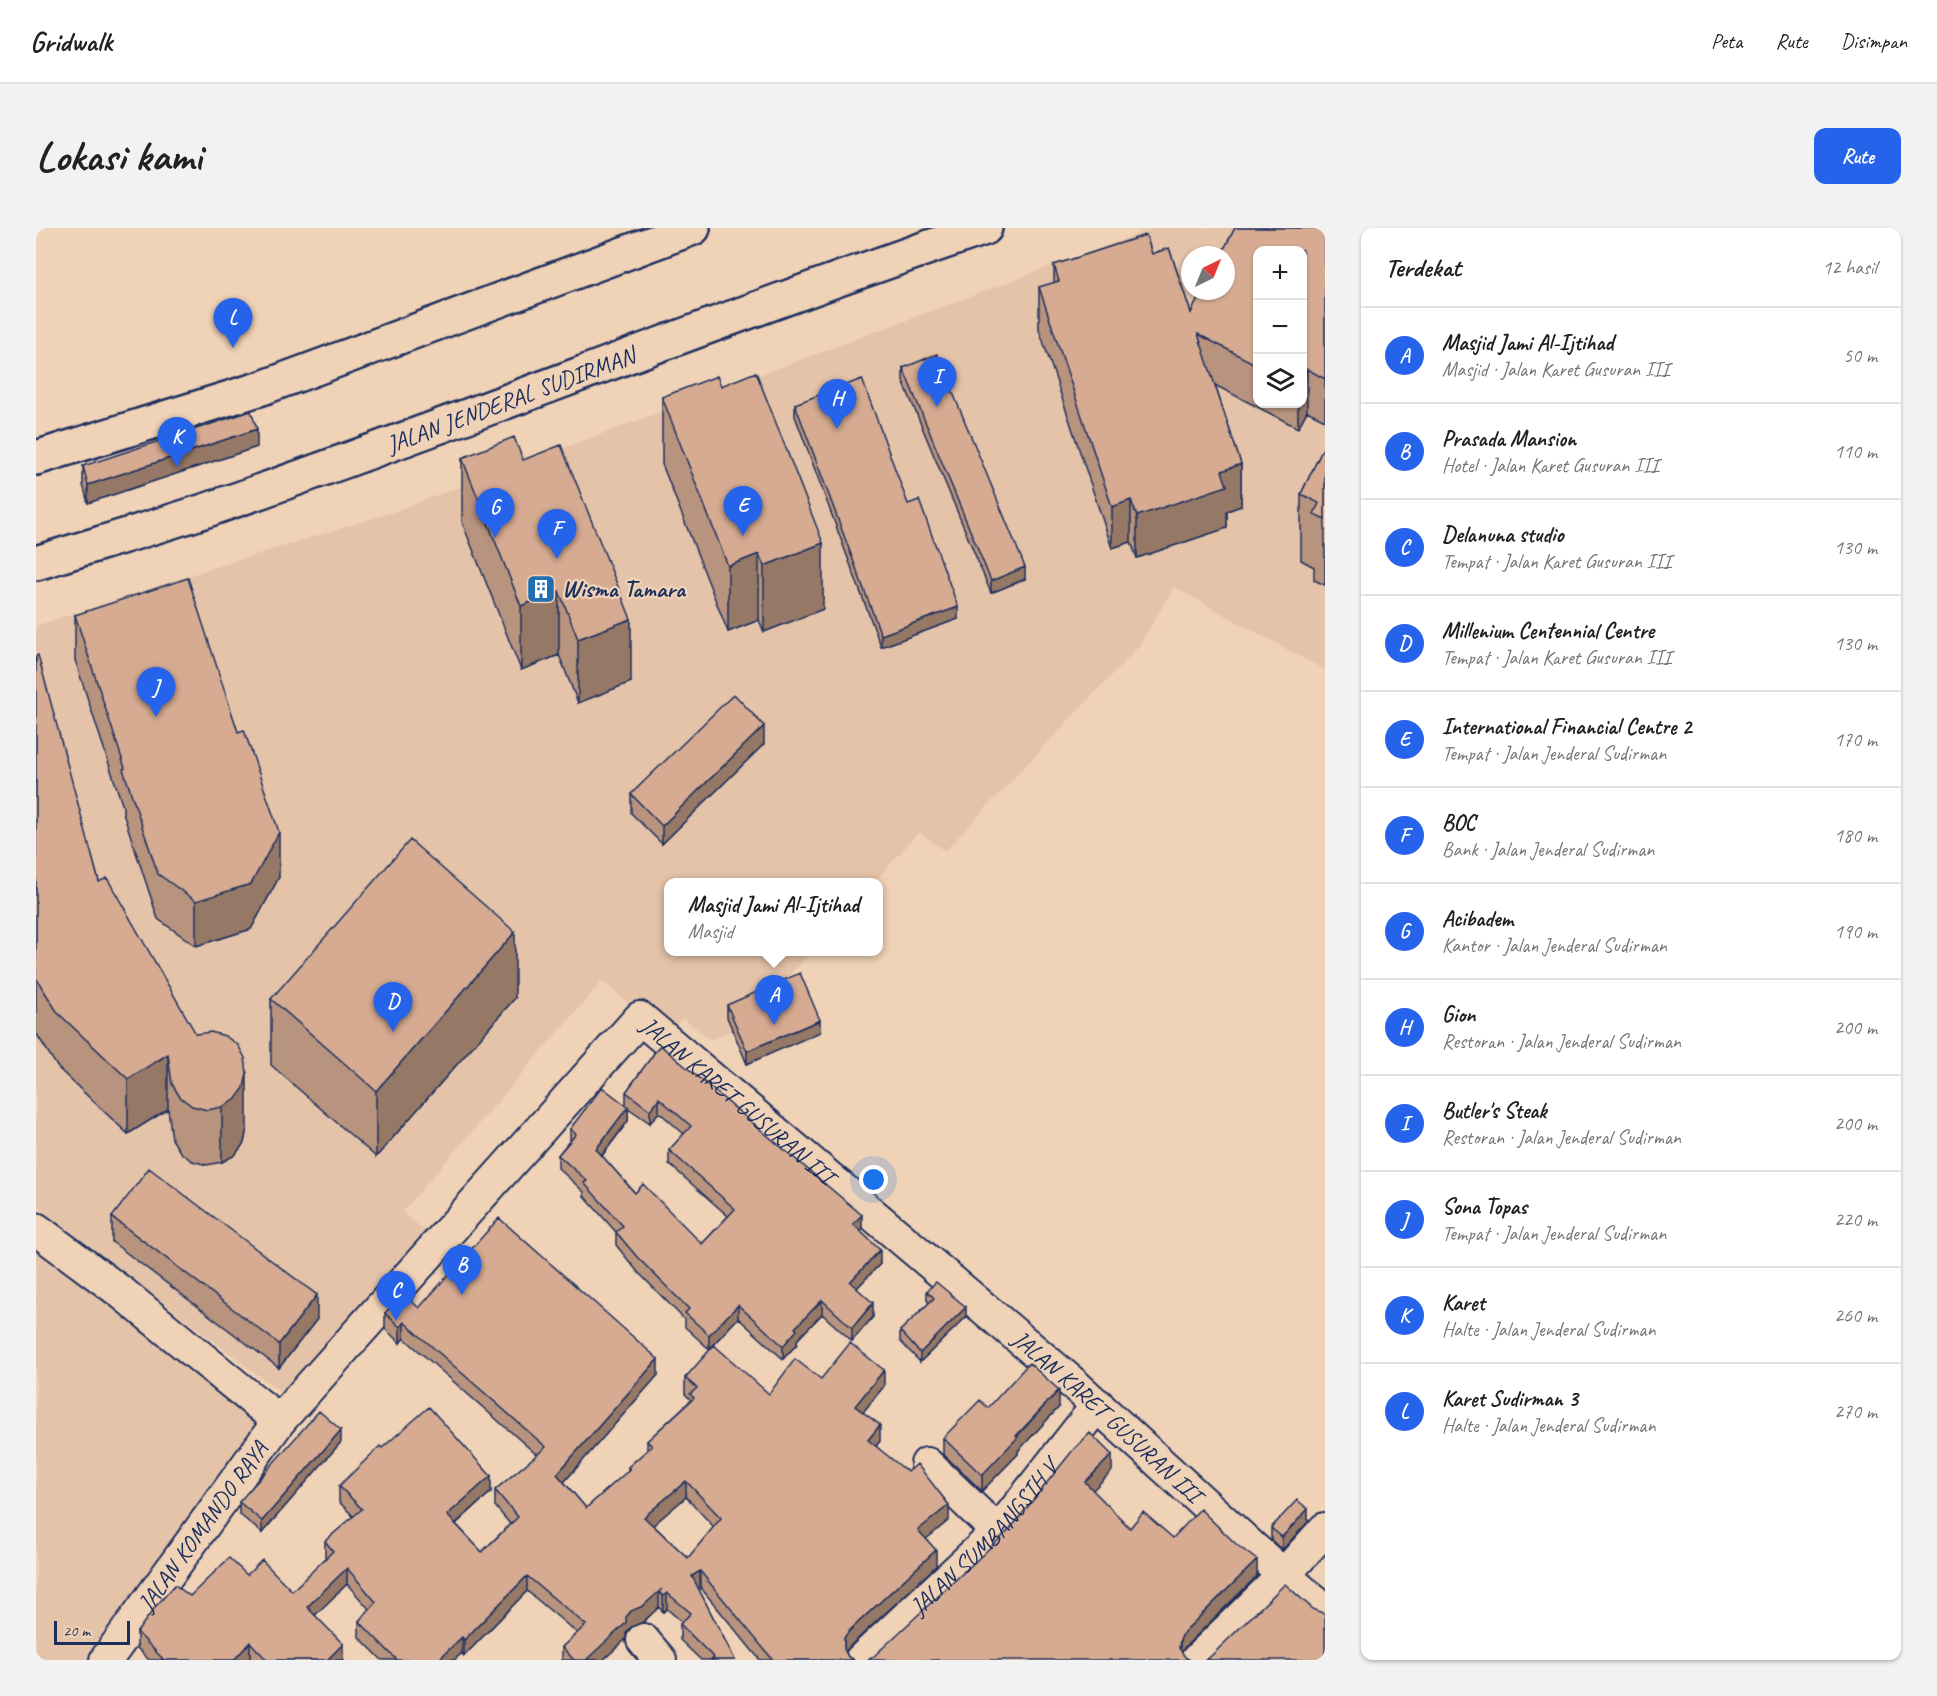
<!DOCTYPE html>
<html lang="id">
<head>
<meta charset="utf-8">
<style>
	:root { --surface:#fff; --page:#f2f2f2; --text:#222; --muted:#767676; --line:#e0e0e0; --accent:#2563eb }
	body { margin:0; font-family:Caveat,sans-serif; background:var(--page); color:var(--text) }
	.controls { position:absolute; right:18px; top:18px; display:grid; overflow:hidden; border-radius:12px; box-shadow:0 2px 4px #0004 }
	.controls button { width:54px; height:54px; display:grid; place-items:center; padding:0; border:0; border-bottom:2px solid var(--line); background:var(--surface); color:var(--text); font:30px sans-serif }
	.compass { position:absolute; left:1145px; top:18px; width:54px; height:54px; border-radius:50%; background:var(--surface); box-shadow:0 2px 4px #0004; rotate:43deg }
	.scale { position:absolute; left:18px; bottom:15px; width:76px; box-sizing:border-box; padding-left:6px; border:3px solid #1b2f5e; border-top:0; font-size:16px; line-height:21px; white-space:nowrap; color:#1b2f5e; -webkit-text-stroke:4px #f0d2b6; paint-order:stroke }
	.you { position:absolute; left:838px; top:952px; width:21px; height:21px; margin:-15px; border:4px solid #fff; border-radius:50%; background:#1a73e8; box-shadow:0 0 0 9px #1a73e833 }
	.badge { display:grid; place-items:center; width:39px; height:39px; border-radius:50%; background:var(--accent); color:#fff; font-size:20px; font-weight:700 }
	.pin { position:absolute; translate:-50% -50px; filter:drop-shadow(0 2px 3px #0008) }
	.pin::after { content:''; position:absolute; top:32px; width:21px; height:18px; background:inherit; clip-path:polygon(0 0,100% 0,50% 100%) }
	.popup { position:absolute; left:628px; top:650px; width:219px; height:78px; box-sizing:border-box; display:grid; place-content:center; border-radius:12px; background:var(--surface); filter:drop-shadow(0 2px 4px #0005); font-size:20px; white-space:nowrap; color:var(--muted) }
	.popup b { font-size:22px; color:var(--text) }
	.popup::after { content:''; position:absolute; left:50%; top:100%; margin-left:-12px; border:12px solid transparent; border-top-color:var(--surface) }
	.list { margin:0; padding:0; list-style:none }
	h2 { display:flex; justify-content:space-between; align-items:center; height:78px; margin:0; padding:0 24px; font-size:26px }
	h2 small { font-size:20px; font-weight:400; color:var(--muted) }
	.list li { display:grid; grid-template-columns:39px 1fr auto; gap:18px; align-items:center; box-sizing:border-box; height:96px; padding:0 24px; border-top:2px solid var(--line) }
	.list b { display:block; font-size:22px; white-space:nowrap }
	.list p { margin:0; font-size:20px; white-space:nowrap; color:var(--muted) }
	.list em { font-size:20px; font-style:normal; color:var(--muted) }
	.icon { flex:none; width:33px; height:33px; fill:none; stroke:currentColor; stroke-width:2; stroke-linecap:round; stroke-linejoin:round }
	.map { position:relative; flex:none; width:1289px; height:1432px; overflow:hidden; border-radius:12px }
	header { display:flex; align-items:center; gap:36px; box-sizing:border-box; height:84px; padding:0 30px; background:var(--surface); border-bottom:2px solid var(--line) }
	header strong { font-size:28px }
	nav { display:flex; gap:33px; margin-inline-start:auto; font-size:21px }
	.intro { display:flex; align-items:center; justify-content:space-between; box-sizing:border-box; height:144px; padding:0 36px }
	h1 { margin:0; font-size:42px }
	.button { padding:15px 27px; border-radius:12px; background:var(--accent); color:#fff; font-size:21px; font-weight:700 }
	main { display:flex; gap:36px; padding:0 36px }
	aside { flex:1; background:var(--surface); border-radius:12px; box-shadow:0 2px 4px #0004 }
	.map>svg:first-child { display:block }
	.built { fill:#e4c3a9; fill-rule:evenodd }
	.lines { fill:none; stroke-linecap:round; stroke-linejoin:round }
	.minor-casing { stroke:#1b2f5e; stroke-width:36 }
	.major-casing { stroke:#1b2f5e; stroke-width:38 }
	.minor { stroke:#f0d2b6; stroke-width:32 }
	.major { stroke:#f0d2b6; stroke-width:33 }
	.wall { fill:#b8937e; stroke:#1b2f5e; stroke-width:1.5; fill-rule:evenodd }
	.shaded-wall { fill:#967866; stroke:#1b2f5e; stroke-width:1.5 }
	.building { fill:#d6ab92; stroke:#1b2f5e; stroke-width:1.5; fill-rule:evenodd }
	.labels { text-anchor:middle; dominant-baseline:central; stroke-width:4.5; stroke-linejoin:round; paint-order:stroke }
	.street-label { font-size:24px; fill:#1b2f5e; stroke:#f0d2b6 }
	.poi-label { font-size:24px; font-weight:bold; fill:#1b2f5e; stroke:#f0d2b6; text-anchor:start }
</style>
</head>
<body>
<header>
<strong>Gridwalk</strong>
<nav><a>Peta</a><a>Rute</a><a>Disimpan</a></nav>
</header>
<div class="intro"><h1>Lokasi kami</h1><a class="button">Rute</a></div>
<main>
<div class="map">
<svg width="1289" height="1432" viewBox="0 0 1289 1432">
	<rect width="100%" height="100%" fill="#f0d2b6"/>
	<filter id="ink" filterUnits="userSpaceOnUse"><feTurbulence type="fractalNoise" baseFrequency=".0167" numOctaves="2"/><feDisplacementMap in="SourceGraphic" scale="12" xChannelSelector="R" yChannelSelector="G"/><feConvolveMatrix kernelMatrix="1 2 1 2 8 2 1 2 1" color-interpolation-filters="sRGB"/></filter>
	<g filter="url(#ink)">
		<path class="built" d="M1118,0H1289V442L1138,359L1103,418L909,623L883,604L838,654H633V724H775L709,795L675,812L648,791L626,804L566,753L366,984L400,1012L268,1182L0,977V398L180,339L351,286ZM1222,22H1266V176H1222ZM1154,27H1190V63H1154Z
			M0,1019L233,1190L76,1432H0Z"/>
		<g class="lines">
			<g class="minor-casing">
				<g id="minor">
					<path d="M0,1001L86,1065L243,1193"/>
					<path d="M891,1236L962,1304"/>
					<path d="M607,1412L624,1432"/>
					<path id="s1" d="M70,1432L243,1193L604,790L1040,1158L1217,1320L1289,1383"/>
					<path id="s2" d="M825,1432L962,1304L1062,1177"/>
					<path d="M1161,1432L1248,1347L1289,1301"/>
				</g>
			</g>
			<g class="major-casing">
				<g id="major">
					<path d="M0,230L226,160L657,0"/>
					<path id="s3" d="M0,335C58,317 116,300 174,281C433,191 689,88 949,0"/>
				</g>
			</g>
			<use href="#minor" class="minor"/>
			<use href="#major" class="major"/>
		</g>
		<path class="wall" d="M1199,0H1289V192L1271,183L1262,200L1179,157L1205,236V278L1191,283V300L1101,330L1095,314L1076,320L1003,101V59L1018,55V37L1110,7L1116,26L1133,20L1155,85L1166,63H1190V27H1185ZM1221,22H1266V176H1221Z
			M867,140L989,351L955,365L867,153Z
			M685,158L787,381L728,404L723,392L692,404L626,236V169Z
			M759,176L872,276L922,391L845,419L759,188Z
			M1289,216V357L1278,352V339L1265,332V266Z
			M221,219L52,275L47,257V238Z
			M426,230L487,232L595,454L542,475L523,427L485,442L426,294Z
			M39,387L243,649L215,701L160,718L122,691L87,585V579L39,432Z
			M0,428L63,654L211,900L208,915L199,927L186,934L171,937L156,933L144,924L136,911L132,881L92,906L22,840L0,805Z
			M728,516L626,616L595,585V566Z
			M479,770L340,929L235,837V771Z
			M691,777L784,804L711,836L691,789Z
			M624,817L826,1001L824,1003L844,1036L821,1060L837,1089L816,1113L786,1086L761,1112V1116L747,1131L702,1090L673,1121L649,1099V1092L601,1043L580,1017V1004L548,968V964L522,940V927L534,912V901L590,878V864ZM592,880L614,895L623,884L648,906L633,922V936L692,988L666,1016L599,965L566,928L592,893Z
			M76,989L281,1091L243,1140L76,1014Z
			M891,1063L930,1089L884,1134L864,1113V1103L893,1075L891,1072Z
			M383,1080L622,1147L528,1254L550,1280L592,1243V1239L611,1222V1213L654,1173V1171L649,1166V1150L733,1166L785,1151L848,1158L827,1184L844,1213L840,1218L913,1292L890,1311L900,1338L813,1419L810,1424L812,1429L818,1432H724L664,1359L662,1360L699,1432H665L644,1412V1396L646,1394L631,1381L627,1384L623,1379L607,1394L595,1399L590,1405V1411L567,1432H526V1419L541,1405L491,1363L428,1428L426,1425L418,1432H346L323,1409V1393L333,1381L311,1356L279,1387L307,1432H216L214,1430L213,1432H113L101,1420V1404L154,1368L211,1347L256,1363L290,1330L289,1329V1313L318,1289L303,1274V1258L346,1220L455,1264L420,1296L446,1324L474,1296L459,1278V1262L501,1227L368,1110L364,1115L349,1101V1085ZM650,1269L678,1299L652,1330L617,1297Z
			M1023,1179L982,1223V1226L946,1263L907,1226V1210L952,1180Z
			M305,1214L226,1305L203,1286V1274Z
			M1272,1294L1246,1322L1235,1312V1300Z"/>
		<path class="shaded-wall" d="M1271,141V183L1262,200V176H1266V149Z
			M221,201V219L52,275V257Z
			M1205,236V278L1191,283V300L1101,330V288L1186,243Z
			M1095,272V314L1076,320V279Z
			M787,315V381L728,404V338Z
			M723,326V392L692,404V338Z
			M989,339V351L955,365V353Z
			M523,363V427L485,442V378Z
			M922,379V391L845,419V407Z
			M595,391V454L542,475V411Z
			M728,498V516L626,616V598Z
			M243,604V649L215,701L160,718V673Z
			M479,704V770L340,929V863Z
			M784,792V804L711,836V823Z
			M132,826V881L92,906V851Z
			M211,845V900L208,915L199,927L186,934V879Z
			M623,870V884L614,895V882Z
			M592,879V893L560,935V921Z
			M826,987V1001L817,1010V996Z
			M844,1022V1036L814,1067V1054Z
			M281,1067V1091L243,1140V1116Z
			M786,1072V1086L761,1112V1116L747,1131V1118L759,1100Z
			M837,1075V1089L816,1113V1100Z
			M702,1077V1090L673,1121V1107Z
			M930,1079V1089L884,1134V1125Z
			M368,1094V1110L364,1115V1099Z
			M622,1131V1147L521,1262V1246Z
			M848,1142V1158L819,1194V1178Z
			M1023,1162V1179L982,1223V1226L946,1263V1247Z
			M844,1197V1213L832,1228V1212Z
			M305,1202V1214L226,1305V1293Z
			M1076,1227V1243L1049,1270V1254Z
			M455,1248V1264L411,1303V1287Z
			M650,1253V1269L608,1305V1289Z
			M913,1277V1292L882,1318V1302Z
			M1272,1281V1294L1246,1322V1309Z
			M900,1322V1338L813,1419L808,1426V1410L813,1403Z
			M1221,1332V1348L1148,1420L1144,1428V1412L1148,1404Z
			M311,1340V1356L271,1395V1379Z
			M664,1343V1359L656,1364V1348Z
			M491,1348V1363L428,1428V1412Z
			M626,1361L623,1364V1379L607,1394L595,1399L590,1405V1411L567,1432H550L590,1389L595,1383Z
			M631,1365V1381L627,1384V1368Z
			M426,1409V1425L418,1432H402Z
			M214,1414V1430L213,1432H198Z
			M307,1416V1432H291Z"/>
		<path class="building" d="M1199,0H1289V151L1271,141L1266,149V22H1221V137L1162,106L1205,236L1186,243L1191,258L1101,288L1095,272L1076,279L1003,59L1023,53L1018,37L1110,7L1116,26L1133,20L1155,85L1166,63H1190V27H1185Z
			M901,126L989,339L955,353L867,140Z
			M720,144L787,315L728,338L723,326L692,338L626,169L681,148L685,158Z
			M826,151L872,276L883,272L922,379L845,407L759,176Z
			M215,183L221,201L52,257L47,238Z
			M478,209L487,232L525,217L595,391L542,411L523,363L485,378L426,230Z
			M1289,216V291L1278,286L1283,275L1265,266Z
			M152,350L202,504L208,502L243,604L215,656L160,673L122,646L87,541L89,540L39,387Z
			M2,427L63,654L71,650L160,806L175,804L189,808L202,817L209,830L211,845L208,860L199,872L186,879L171,882L156,878L144,869L136,856L132,826L92,851L22,785L0,750V428Z
			M698,466L728,498L626,598L595,566Z
			M374,612L479,704L340,863L235,771Z
			M764,745L784,792L711,823L691,777Z
			M624,817L826,987L817,996L844,1022L814,1054L837,1075L816,1100L786,1072L759,1100L761,1102L747,1118L702,1077L673,1107L649,1085L653,1081L601,1029L580,1004L587,998L548,955L551,953L522,927L540,906L534,901L566,859L592,879L560,921L599,965L607,956L666,1016L699,981L633,922L655,898L623,870L614,882L590,864Z
			M113,940L281,1067L243,1116L76,989Z
			M463,990L622,1131L521,1246L550,1280L594,1241L592,1239L616,1218L611,1213L658,1170L654,1166L661,1160L649,1150L678,1117L733,1166L759,1131L785,1151L814,1115L848,1142L819,1178L844,1197L832,1212L872,1244L881,1236L913,1277L882,1302L900,1322L813,1403L808,1410V1421L812,1429L818,1432H737L664,1343L656,1348L699,1432H675L678,1430L644,1396L655,1385L631,1365L627,1368L623,1364L626,1361L607,1378L595,1383L590,1389V1395L550,1432H538L526,1419L550,1397L491,1348L428,1412L426,1409L402,1432H361L323,1393L340,1374L311,1340L271,1379L307,1416L291,1432H231L214,1414L198,1432H125L127,1431L101,1404L120,1378L139,1357L154,1368L193,1330L211,1347L226,1332L256,1363L297,1323L289,1313L326,1281L303,1258L344,1218L346,1220L393,1179L455,1248L411,1287L446,1324L482,1289L459,1262L510,1219L368,1094L364,1099L349,1085L367,1065L383,1080ZM650,1253L685,1290L652,1330L608,1289Z
			M900,1054L930,1079L884,1125L864,1103L898,1070L891,1063Z
			M993,1135L1023,1162L980,1208L982,1209L946,1247L907,1210L944,1172L952,1180Z
			M283,1183L305,1202L226,1293L203,1274Z
			M1054,1205L1076,1227L1049,1254L1094,1300L1107,1284L1137,1310L1164,1281L1201,1317L1221,1332L1148,1404L1144,1412L1143,1420L1149,1429L1154,1432H832L837,1429L974,1301L1037,1222Z
			M1261,1272L1272,1281L1246,1309L1235,1300Z
			M1249,1356L1277,1381L1289,1386V1432H1168L1174,1429Z"/>
	</g>
	<defs>
		<g id="building-square" transform="scale(1.5)"><rect x="-9" y="-9" width="18" height="18" rx="4" fill="#1f6fb2" stroke="#f0d2b6"/><path d="M-4-6H4V6H1V3H-1V6H-4ZM-2.5-4.3h1.7v1.8h-1.7ZM.8-4.3h1.7v1.8H.8ZM-2.5-1h1.7V.8h-1.7ZM.8-1h1.7V.8H.8Z" fill="#fff"/></g>
	</defs>
	<g fill-rule="evenodd">
		<use href="#building-square" x="505" y="361"/>
	</g>
	<g class="labels">
		<g class="street-label">
			<text stroke="none"><textPath href="#s3" startOffset="502">JALAN JENDERAL SUDIRMAN</textPath></text>
			<text stroke="none"><textPath href="#s1" startOffset="964">JALAN KARET GUSURAN III</textPath></text>
			<text stroke="none"><textPath href="#s1" startOffset="1450">JALAN KARET GUSURAN III</textPath></text>
			<text stroke="none"><textPath href="#s1" startOffset="165">JALAN KOMANDO RAYA</textPath></text>
			<text stroke="none"><textPath href="#s2" startOffset="174">JALAN SUMBANGSIH V</textPath></text>
		</g>
		<g class="poi-label">
			<text x="526" y="361">Wisma Tamara</text>
		</g>
	</g>
</svg>
<div class="controls">
<button>+</button>
<button>−</button>
<button><svg class="icon" aria-label="layers" viewBox="0 0 24 24"><path d="M12 4l9 5-9 5-9-5zM3 14l9 5 9-5"/></svg></button>
</div>
<svg class="compass" viewBox="-18 -18 36 36"><path d="M0-13l5 13h-10z" fill="#e53935"/><path d="M0 13l5-13h-10z" fill="#767676"/></svg>
<div class="scale">20 m</div>
<div class="you"></div>
<div class="pin badge" style="left:738px;top:797px">A</div>
<div class="popup"><b>Masjid Jami Al-Ijtihad</b>Masjid</div>
<div class="pin badge" style="left:426px;top:1067px">B</div>
<div class="pin badge" style="left:360px;top:1093px">C</div>
<div class="pin badge" style="left:357px;top:804px">D</div>
<div class="pin badge" style="left:707px;top:308px">E</div>
<div class="pin badge" style="left:521px;top:331px">F</div>
<div class="pin badge" style="left:459px;top:310px">G</div>
<div class="pin badge" style="left:801px;top:201px">H</div>
<div class="pin badge" style="left:901px;top:179px">I</div>
<div class="pin badge" style="left:120px;top:489px">J</div>
<div class="pin badge" style="left:141px;top:239px">K</div>
<div class="pin badge" style="left:197px;top:120px">L</div>
</div>
<aside>
<h2>Terdekat<small>12 hasil</small></h2>
<ul class="list">
<li><span class="badge">A</span><div><b>Masjid Jami Al-Ijtihad</b><p>Masjid · Jalan Karet Gusuran III</p></div><em>50 m</em></li>
<li><span class="badge">B</span><div><b>Prasada Mansion</b><p>Hotel · Jalan Karet Gusuran III</p></div><em>110 m</em></li>
<li><span class="badge">C</span><div><b>Delanuna studio</b><p>Tempat · Jalan Karet Gusuran III</p></div><em>130 m</em></li>
<li><span class="badge">D</span><div><b>Millenium Centennial Centre</b><p>Tempat · Jalan Karet Gusuran III</p></div><em>130 m</em></li>
<li><span class="badge">E</span><div><b>International Financial Centre 2</b><p>Tempat · Jalan Jenderal Sudirman</p></div><em>170 m</em></li>
<li><span class="badge">F</span><div><b>BOC</b><p>Bank · Jalan Jenderal Sudirman</p></div><em>180 m</em></li>
<li><span class="badge">G</span><div><b>Acibadem</b><p>Kantor · Jalan Jenderal Sudirman</p></div><em>190 m</em></li>
<li><span class="badge">H</span><div><b>Gion</b><p>Restoran · Jalan Jenderal Sudirman</p></div><em>200 m</em></li>
<li><span class="badge">I</span><div><b>Butler's Steak</b><p>Restoran · Jalan Jenderal Sudirman</p></div><em>200 m</em></li>
<li><span class="badge">J</span><div><b>Sona Topas</b><p>Tempat · Jalan Jenderal Sudirman</p></div><em>220 m</em></li>
<li><span class="badge">K</span><div><b>Karet</b><p>Halte · Jalan Jenderal Sudirman</p></div><em>260 m</em></li>
<li><span class="badge">L</span><div><b>Karet Sudirman 3</b><p>Halte · Jalan Jenderal Sudirman</p></div><em>270 m</em></li>
</ul>
</aside>
</main>
</body>
</html>
